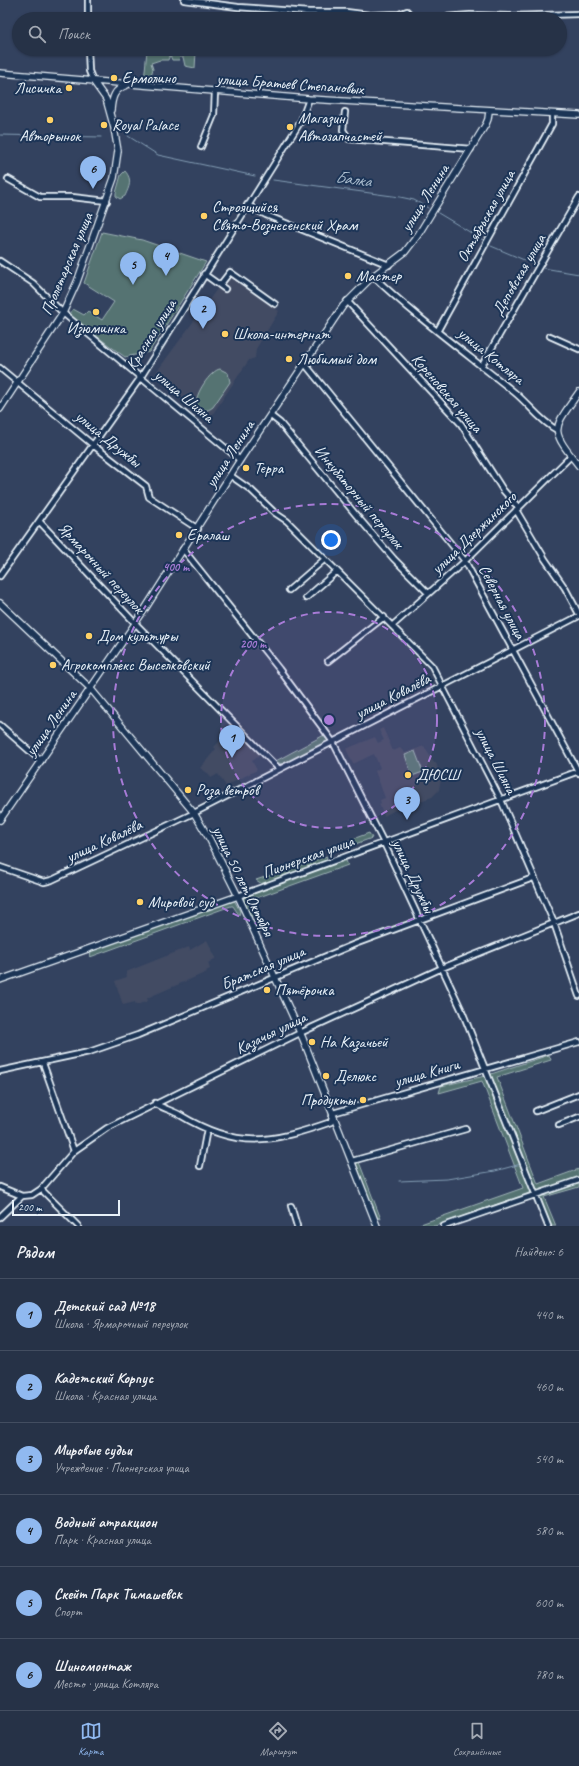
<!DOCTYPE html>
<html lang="ru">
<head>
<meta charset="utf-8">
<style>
	:root { --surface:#263247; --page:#2e3a4e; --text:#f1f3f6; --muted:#a4aab4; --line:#424d60; --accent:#90b9f0 }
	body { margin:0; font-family:Caveat,sans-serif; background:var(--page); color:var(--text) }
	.scale { position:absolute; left:12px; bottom:10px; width:108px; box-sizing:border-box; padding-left:4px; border:2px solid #e8f1f8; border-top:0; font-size:11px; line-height:14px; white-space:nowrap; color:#e8f1f8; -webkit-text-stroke:3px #1d3557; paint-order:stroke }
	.you { position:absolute; left:331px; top:540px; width:14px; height:14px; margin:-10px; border:3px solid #fff; border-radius:50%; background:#1a73e8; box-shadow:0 0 0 6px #1a73e833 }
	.badge { display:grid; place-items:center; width:26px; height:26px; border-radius:50%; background:var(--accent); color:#111; font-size:13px; font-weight:700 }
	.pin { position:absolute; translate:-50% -33px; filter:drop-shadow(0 1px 2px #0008) }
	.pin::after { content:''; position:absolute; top:21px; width:14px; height:12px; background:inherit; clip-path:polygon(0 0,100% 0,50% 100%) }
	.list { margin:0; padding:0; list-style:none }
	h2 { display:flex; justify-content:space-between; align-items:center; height:52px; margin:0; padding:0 16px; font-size:17px }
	h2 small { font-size:13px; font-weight:400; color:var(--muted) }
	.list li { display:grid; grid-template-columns:26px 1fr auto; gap:12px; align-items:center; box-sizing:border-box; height:72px; padding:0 16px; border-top:1px solid var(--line) }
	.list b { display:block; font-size:15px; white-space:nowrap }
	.list p { margin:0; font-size:13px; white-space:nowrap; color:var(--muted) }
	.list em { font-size:13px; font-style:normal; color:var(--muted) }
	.icon { flex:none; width:22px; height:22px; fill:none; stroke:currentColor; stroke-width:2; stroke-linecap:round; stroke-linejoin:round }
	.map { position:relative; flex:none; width:579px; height:1226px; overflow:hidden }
	.search { position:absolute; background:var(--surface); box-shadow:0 1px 3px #0004; left:12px; right:12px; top:12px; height:44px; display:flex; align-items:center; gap:10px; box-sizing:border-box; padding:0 14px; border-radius:22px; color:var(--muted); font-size:15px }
	.sheet { height:484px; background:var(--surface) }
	nav { display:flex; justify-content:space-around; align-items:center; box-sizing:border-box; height:56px; border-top:1px solid var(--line); background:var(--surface); font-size:11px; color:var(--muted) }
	nav a { display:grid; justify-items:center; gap:2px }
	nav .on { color:var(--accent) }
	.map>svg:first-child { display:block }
	.built { fill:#424b64 }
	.green { fill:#547372; stroke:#9eb2b5 }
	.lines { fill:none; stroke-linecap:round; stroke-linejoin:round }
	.stream { stroke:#849eb5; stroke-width:1 }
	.minor-casing { stroke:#e8f1f8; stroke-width:8 }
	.major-casing { stroke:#e8f1f8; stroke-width:8 }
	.minor { stroke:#1d3557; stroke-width:4.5 }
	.major { stroke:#1d3557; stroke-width:5.5 }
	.ring { fill:none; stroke:#a77bd6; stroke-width:2; stroke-dasharray:7 5 }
	.poi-dot { fill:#ffd166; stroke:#1d3557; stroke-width:1.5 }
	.labels { text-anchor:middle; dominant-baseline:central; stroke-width:4; stroke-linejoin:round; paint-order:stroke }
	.poi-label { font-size:16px; fill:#e8f1f8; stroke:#1d3557; text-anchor:start }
	.street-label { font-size:16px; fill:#e8f1f8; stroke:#1d3557 }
	.water-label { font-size:17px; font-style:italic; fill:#aec0d1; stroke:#1d3557 }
	.centre { fill:#a77bd6; stroke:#1d3557; stroke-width:2 }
	.ring-label { font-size:12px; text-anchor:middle; font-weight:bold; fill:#a77bd6; stroke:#1d3557; stroke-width:4; stroke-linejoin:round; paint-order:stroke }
</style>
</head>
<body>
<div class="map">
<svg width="579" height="1226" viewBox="0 0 579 1226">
	<rect width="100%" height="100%" fill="#33425f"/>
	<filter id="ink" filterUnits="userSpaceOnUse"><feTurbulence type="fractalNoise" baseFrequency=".025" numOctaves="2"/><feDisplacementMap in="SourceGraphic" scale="8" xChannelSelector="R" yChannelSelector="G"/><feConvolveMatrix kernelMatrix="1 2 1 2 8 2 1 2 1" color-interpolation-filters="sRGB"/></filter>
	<g filter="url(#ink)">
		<path class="built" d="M228,274L279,311L256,349L255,358L249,360L208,421L155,374Z
			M383,728L393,751L400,748L405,753L424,746L434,763H436L441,779L439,790L432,797L399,808L384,816L379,804L381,803L380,800L385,798L375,771L380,768L374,754L353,764L346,749L375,737L378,743L384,740L379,730Z
			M233,731H238L261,755L252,761L257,770L226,786L218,774L211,778L209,774L200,768L216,749L214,747L220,741L222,743Z
			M207,940L216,958L208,963L210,969L206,971L207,972L147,998L148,1001L136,1005L135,1002L123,1005L115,981L127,977L126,972L189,947L190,950Z"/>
		<path class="green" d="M147,50L196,52L195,68L185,66L183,57H180L179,60H172L170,55L168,60H160L151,63L153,69L149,81H144Z
			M125,171C133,180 129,187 125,196L120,199L116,196V193L121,175Z
			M102,232L142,240L206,262L149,352L125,357L68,315L73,309L84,315L88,311L102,320L114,302L84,283Z
			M220,369L228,373L230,382L213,407C207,412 201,411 197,405C193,396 211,370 220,369Z
			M326,734L329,739L328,742L283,764L274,762Z
			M415,751L423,772L412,776L405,755Z
			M369,833L372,838L344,848L342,843Z
			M327,856L326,861L262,884L256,880Z
			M345,859L348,865L248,901L254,915L251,917L242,901L245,895Z
			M234,900L240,911L239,915L233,906H231L90,957L91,951Z
			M549,1055L551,1060L497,1077L538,1184L579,1169V1178L538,1192L535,1190L498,1097L491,1074Z
			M485,1076L532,1192L435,1226H415L523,1188L482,1081L439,1093L441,1086Z
			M363,1160L359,1162L381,1219L376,1217L356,1163Z
			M579,1181V1187L544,1197L556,1226H550L539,1195Z"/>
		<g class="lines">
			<path class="stream" d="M0,135L101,137
				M128,136L158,155L255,176
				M273,180L400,197L414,200L428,208
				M438,213L483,240
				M491,246L536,265
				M543,268L579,274
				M399,1181L447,1179L495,1171L521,1164L531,1190"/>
			<g class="minor-casing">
				<path id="minor" d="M184,0L238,7L309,12H346L370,15L399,14L407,11L413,18L420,19L470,15L509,16L579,14
					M88,19V0
					M88,49L89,71L93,81
					M345,112L343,130L349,139L471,149
					M201,147L214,115L215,91
					M8,179L40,197H72L107,201
					M247,205L266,215L389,265
					M0,261L33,283L63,313L240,460
					M204,274L225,289
					M373,276C417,318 467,354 514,392C529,404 540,421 557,430
					M220,285L230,272L275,304
					M347,301L461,424L503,490L518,507
					M438,330L552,124V114
					M550,336L579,349
					M305,364L465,561L579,773
					M482,365L579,197
					M0,368L93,445L146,486L149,497L198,529
					M271,416L280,423L356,515L394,559L428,593
					M231,476L251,490L275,513L287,521L432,666L501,800L554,923L579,996
					M516,510L545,559L565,588L579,614
					M40,522L135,623L279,769
					M183,549L279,669L333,742L384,843L462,1011L548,1226
					M0,576L141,377L301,121L309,99
					M289,590L325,559
					M306,598L337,571
					M392,626L465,561L571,456
					M328,661L384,617
					M0,725L41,761
					M0,867L44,882L52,880L194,813L579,616
					M238,896L579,771
					M43,1063L74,1151
					M0,1071L89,1052L138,1035L355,944L533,878
					M155,1103C163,1109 172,1110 180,1115C238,1150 270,1143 331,1122L333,1113L579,1042
					M536,1111L579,1094
					M559,1125L579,1117
					M352,1161L466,1129
					M200,1166L207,1129
					M0,1187L22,1196
					M41,1189L78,1226
					M291,1206L297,1226
					M0,1217L22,1196L32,1195L41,1189L74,1151L107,1128L300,1033L442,968L579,913
					M444,1226L579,1180"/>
			</g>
			<g class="major-casing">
				<path id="major" d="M0,73L309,99L579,115
					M111,110C112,98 114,89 127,85
					M579,392C552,431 549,428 579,466
					M0,409L63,313L77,282L114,178L118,151L114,128L106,99L93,81
					M0,603L91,689L194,813L210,840L238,896L303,1039L377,1226
					M0,820L145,609L240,460L343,306L373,276L405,252L418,235L486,124L488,119L489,111
					M0,980L238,896"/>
			</g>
			<use href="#minor" class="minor"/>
			<use href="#major" class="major"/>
		</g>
	</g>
	<circle cx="329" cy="720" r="108" fill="#a77bd6" fill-opacity=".12"/>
	<g class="ring">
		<circle cx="329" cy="720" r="108"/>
		<circle cx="329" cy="720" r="216"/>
	</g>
	<g class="poi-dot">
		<circle cx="114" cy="78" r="4"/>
		<circle cx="69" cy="88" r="4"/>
		<circle cx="50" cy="120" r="4"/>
		<circle cx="104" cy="125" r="4"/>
		<circle cx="290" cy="127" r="4"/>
		<circle cx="204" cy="216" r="4"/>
		<circle cx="348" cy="276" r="4"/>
		<circle cx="96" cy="312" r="4"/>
		<circle cx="225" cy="334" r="4"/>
		<circle cx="289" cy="359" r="4"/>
		<circle cx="246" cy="468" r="4"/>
		<circle cx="179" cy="535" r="4"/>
		<circle cx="89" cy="636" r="4"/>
		<circle cx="53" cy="665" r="4"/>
		<circle cx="408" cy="775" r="4"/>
		<circle cx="188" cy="790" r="4"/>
		<circle cx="140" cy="902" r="4"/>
		<circle cx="267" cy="990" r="4"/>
		<circle cx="312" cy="1042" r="4"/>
		<circle cx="326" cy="1076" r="4"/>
		<circle cx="363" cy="1100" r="4"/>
	</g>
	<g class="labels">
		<g class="poi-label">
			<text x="122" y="78">Ермолино</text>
			<text x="61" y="88" text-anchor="end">Лисичка</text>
			<text x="298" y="118">Магазин<tspan x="298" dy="18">Автозапчастей</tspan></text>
			<text x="112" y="125">Royal Palace</text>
			<text x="50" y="136" text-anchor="middle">Авторынок</text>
			<text x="212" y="207">Строящийся<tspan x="212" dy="18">Свято-Вознесенский Храм</tspan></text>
			<text x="356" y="276">Мастер</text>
			<text x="96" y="328" text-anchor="middle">Изюминка</text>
			<text x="233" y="334">Школа-интернат</text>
			<text x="297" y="359">Любимый дом</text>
			<text x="254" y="468">Терра</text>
			<text x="187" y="535">Ералаш</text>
			<text x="97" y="636">Дом культуры</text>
			<text x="61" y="665">Агрокомплекс Выселковский</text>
			<text x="416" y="775">ДЮСШ</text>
			<text x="196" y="790">Роза ветров</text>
			<text x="148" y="902">Мировой суд</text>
			<text x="275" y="990">Пятёрочка</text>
			<text x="320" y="1042">На Казачьей</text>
			<text x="334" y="1076">Делюкс</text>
			<text x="355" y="1100" text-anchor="end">Продукты</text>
		</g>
		<g class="street-label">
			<text transform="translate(290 84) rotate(4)">улица Братьев Степановых</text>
			<text transform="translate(425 198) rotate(-58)">улица Ленина</text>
			<text transform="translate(486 216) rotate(-61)">Октябрьская улица</text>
			<text transform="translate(67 264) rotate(-67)">Пролетарская улица</text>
			<text transform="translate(519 275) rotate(-60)">Деповская улица</text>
			<text transform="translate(151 335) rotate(-58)">Красная улица</text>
			<text transform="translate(491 356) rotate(39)">улица Котляра</text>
			<text transform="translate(447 393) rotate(49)">Кореновская улица</text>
			<text transform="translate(184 396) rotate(40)">улица Шияна</text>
			<text transform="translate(108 439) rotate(39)">улица Дружбы</text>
			<text transform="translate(230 454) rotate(-57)">улица Ленина</text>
			<text transform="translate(359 497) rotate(50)">Инкубаторный переулок</text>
			<text transform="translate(474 533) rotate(-44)">улица Дзержинского</text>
			<text transform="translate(101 568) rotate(47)">Ярмарочный переулок</text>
			<text transform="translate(502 602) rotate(62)">Северная улица</text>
			<text transform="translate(393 696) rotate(-27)">улица Ковалёва</text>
			<text transform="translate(51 723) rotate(-55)">улица Ленина</text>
			<text transform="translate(496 761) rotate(63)">улица Шияна</text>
			<text transform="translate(104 841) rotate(-25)">улица Ковалёва</text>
			<text transform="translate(308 857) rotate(-20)">Пионерская улица</text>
			<text transform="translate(413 876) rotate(65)">улица Дружбы</text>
			<text transform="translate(243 881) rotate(64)">улица 50 лет Октября</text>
			<text transform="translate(263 968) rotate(-23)">Братская улица</text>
			<text transform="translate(271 1033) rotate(-26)">Казачья улица</text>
			<text transform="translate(427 1073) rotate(-16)">улица Книги</text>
		</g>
		<g class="water-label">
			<text transform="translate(353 179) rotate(7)">Балка</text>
		</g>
	</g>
	<circle cx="329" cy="720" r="6" class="centre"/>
	<g class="ring-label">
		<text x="176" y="571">400 m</text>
		<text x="253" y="648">200 m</text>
	</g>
</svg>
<div class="scale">200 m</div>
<div class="you"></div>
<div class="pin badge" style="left:232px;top:758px">1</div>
<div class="pin badge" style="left:203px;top:329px">2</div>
<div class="pin badge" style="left:407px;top:820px">3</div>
<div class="pin badge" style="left:166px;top:276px">4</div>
<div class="pin badge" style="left:133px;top:285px">5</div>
<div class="pin badge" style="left:93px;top:189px">6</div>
<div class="search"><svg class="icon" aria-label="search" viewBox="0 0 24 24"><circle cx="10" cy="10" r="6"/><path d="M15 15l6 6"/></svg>Поиск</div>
</div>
<section class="sheet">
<h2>Рядом<small>Найдено: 6</small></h2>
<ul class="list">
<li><span class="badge">1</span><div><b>Детский сад №18</b><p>Школа · Ярмарочный переулок</p></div><em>440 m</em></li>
<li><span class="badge">2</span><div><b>Кадетский Корпус</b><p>Школа · Красная улица</p></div><em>460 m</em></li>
<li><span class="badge">3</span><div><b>Мировые судьи</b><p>Учреждение · Пионерская улица</p></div><em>540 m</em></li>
<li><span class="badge">4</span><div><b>Водный атракцион</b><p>Парк · Красная улица</p></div><em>580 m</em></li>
<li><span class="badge">5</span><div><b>Скейт Парк Тимашевск</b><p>Спорт</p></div><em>600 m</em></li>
<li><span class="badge">6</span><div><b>Шиномонтаж</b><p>Место · улица Котляра</p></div><em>780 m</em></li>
</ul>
</section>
<nav>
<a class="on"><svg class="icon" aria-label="map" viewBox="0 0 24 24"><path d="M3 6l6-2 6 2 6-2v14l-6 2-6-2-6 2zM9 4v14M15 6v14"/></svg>Карта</a>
<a><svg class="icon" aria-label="directions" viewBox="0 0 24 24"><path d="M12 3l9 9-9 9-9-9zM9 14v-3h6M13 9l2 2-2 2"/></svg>Маршрут</a>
<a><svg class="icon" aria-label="saved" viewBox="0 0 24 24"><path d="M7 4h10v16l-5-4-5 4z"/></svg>Сохранённые</a>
</nav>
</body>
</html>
